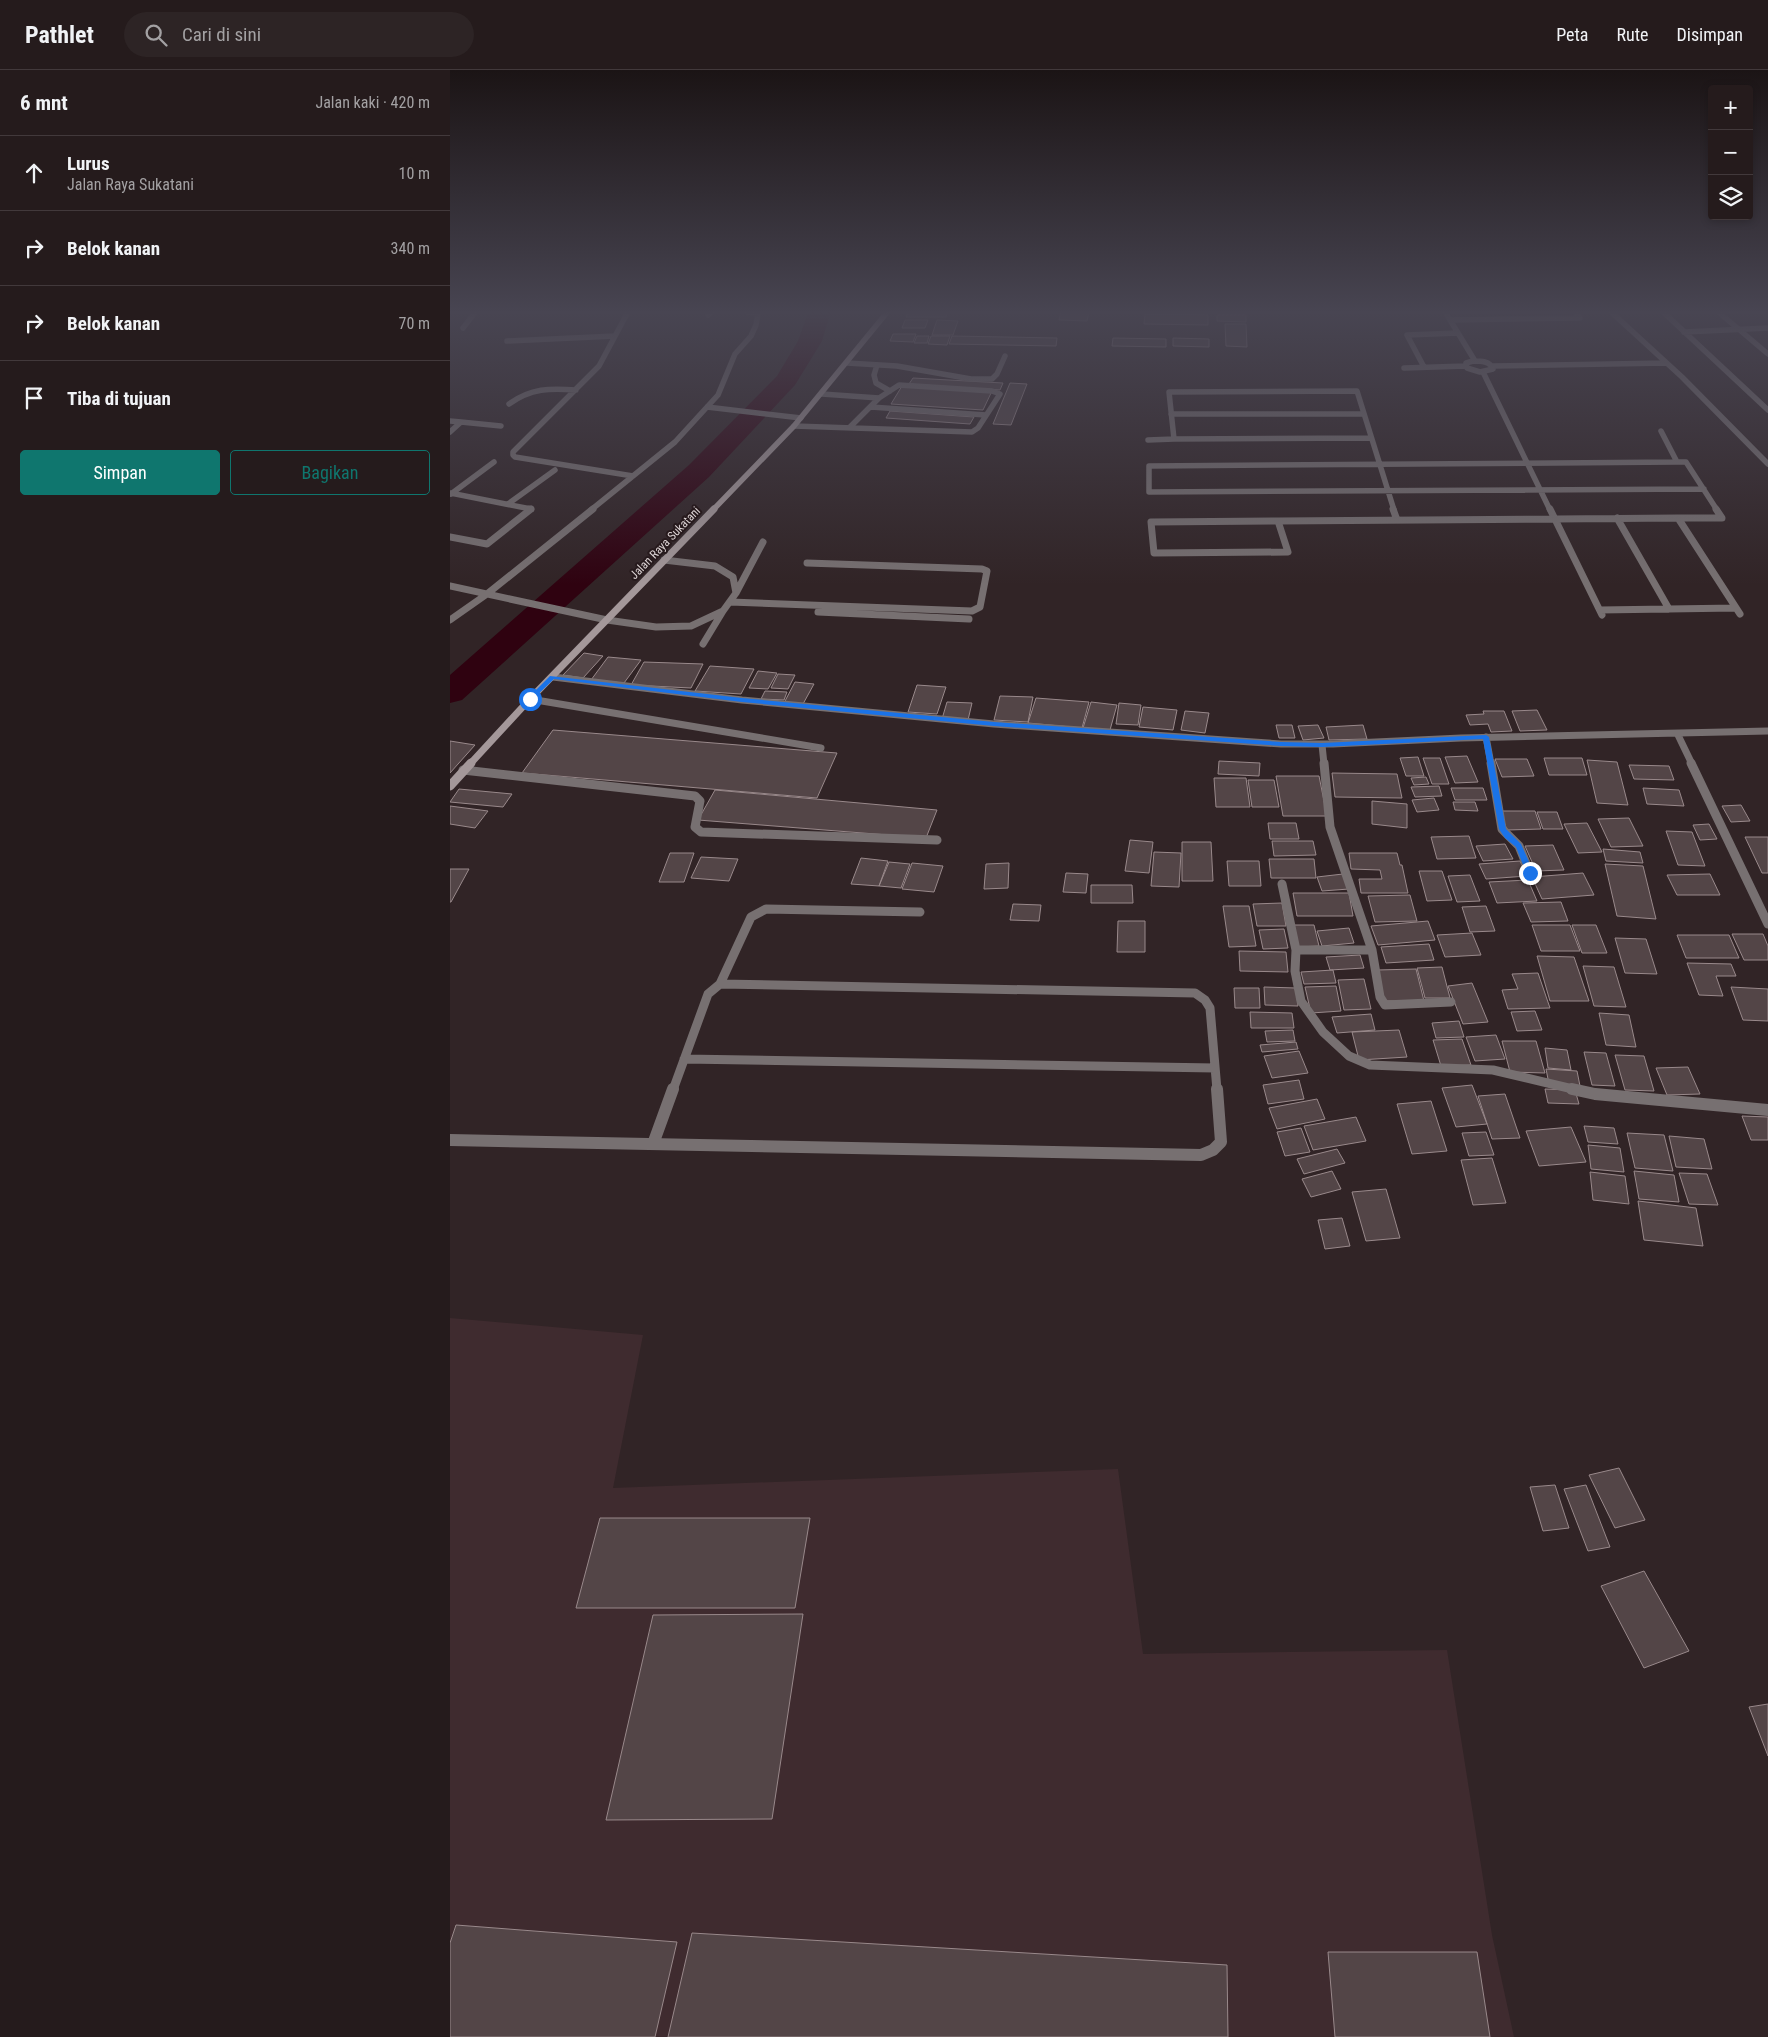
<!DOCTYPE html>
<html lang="id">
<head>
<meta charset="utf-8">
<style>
	:root { --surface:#251b1c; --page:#2d2425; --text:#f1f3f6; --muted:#a3a1a3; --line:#42393b; --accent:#0f766e }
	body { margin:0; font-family:"Roboto Condensed",sans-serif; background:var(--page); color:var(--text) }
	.controls { position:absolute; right:15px; top:15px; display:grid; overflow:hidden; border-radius:5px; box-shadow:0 2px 8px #0003 }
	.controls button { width:45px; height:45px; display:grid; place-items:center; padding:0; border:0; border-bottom:1px solid var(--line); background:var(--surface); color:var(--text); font:25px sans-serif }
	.stop { position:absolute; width:15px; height:15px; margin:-11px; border:4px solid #1a73e8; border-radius:50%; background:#fff }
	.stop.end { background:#1a73e8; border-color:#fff; box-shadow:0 1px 5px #0008 }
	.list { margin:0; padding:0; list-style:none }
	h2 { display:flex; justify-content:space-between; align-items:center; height:65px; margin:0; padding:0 20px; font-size:21px }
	h2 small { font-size:16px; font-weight:400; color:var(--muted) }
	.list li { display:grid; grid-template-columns:32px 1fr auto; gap:15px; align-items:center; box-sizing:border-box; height:75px; padding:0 20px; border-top:1px solid var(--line) }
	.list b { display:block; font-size:19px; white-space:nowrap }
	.list p { margin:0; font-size:16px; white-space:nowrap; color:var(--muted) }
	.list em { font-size:16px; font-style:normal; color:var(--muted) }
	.actions { display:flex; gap:10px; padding:15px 20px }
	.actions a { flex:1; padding:11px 0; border:1px solid var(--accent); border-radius:5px; text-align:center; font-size:18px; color:var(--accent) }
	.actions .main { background:var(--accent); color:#fff }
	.icon { flex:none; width:28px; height:28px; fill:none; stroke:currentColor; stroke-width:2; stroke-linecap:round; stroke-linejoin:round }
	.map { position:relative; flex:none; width:1318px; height:1967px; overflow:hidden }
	header { display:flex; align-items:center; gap:30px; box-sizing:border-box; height:70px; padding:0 25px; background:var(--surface); border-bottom:1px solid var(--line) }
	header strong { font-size:24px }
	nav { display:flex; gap:28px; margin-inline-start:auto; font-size:18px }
	.search { width:350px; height:45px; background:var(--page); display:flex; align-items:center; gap:12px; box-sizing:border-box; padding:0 18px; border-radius:28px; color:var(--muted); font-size:19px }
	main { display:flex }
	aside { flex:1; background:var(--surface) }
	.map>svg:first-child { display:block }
	.built { fill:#3f2b2f }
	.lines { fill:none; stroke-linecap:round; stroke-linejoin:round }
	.river { fill:#2f0210; fill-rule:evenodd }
	.building { fill:#534547; stroke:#99898b }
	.lane-far1 { stroke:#777071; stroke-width:5.5 }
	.lane { stroke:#777071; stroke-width:7 }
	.street-far3 { stroke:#777071; stroke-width:5.5 }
	.street-far2 { stroke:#777071; stroke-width:7 }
	.street-far1 { stroke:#777071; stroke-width:9 }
	.street { stroke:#777071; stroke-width:12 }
	.secondary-far2 { stroke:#a4989a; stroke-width:5.5 }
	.secondary-far1 { stroke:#a4989a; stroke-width:7 }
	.secondary { stroke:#a4989a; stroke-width:9 }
	.route { fill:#1a73e8 }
	.labels { text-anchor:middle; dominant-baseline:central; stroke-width:4; stroke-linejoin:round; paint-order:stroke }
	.far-street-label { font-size:12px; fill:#ddd4d5; stroke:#271a1d }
</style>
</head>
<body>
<header>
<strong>Pathlet</strong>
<div class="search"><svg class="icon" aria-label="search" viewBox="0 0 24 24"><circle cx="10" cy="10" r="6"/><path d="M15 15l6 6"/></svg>Cari di sini</div>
<nav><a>Peta</a><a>Rute</a><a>Disimpan</a></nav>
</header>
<main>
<aside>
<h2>6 mnt<small>Jalan kaki · 420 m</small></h2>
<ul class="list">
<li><svg class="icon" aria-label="ahead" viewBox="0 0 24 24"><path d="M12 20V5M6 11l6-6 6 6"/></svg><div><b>Lurus</b><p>Jalan Raya Sukatani</p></div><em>10 m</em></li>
<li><svg class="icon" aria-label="right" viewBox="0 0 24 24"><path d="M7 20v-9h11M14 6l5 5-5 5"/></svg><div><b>Belok kanan</b></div><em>340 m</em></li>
<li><svg class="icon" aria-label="right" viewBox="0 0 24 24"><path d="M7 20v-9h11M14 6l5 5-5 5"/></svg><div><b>Belok kanan</b></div><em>70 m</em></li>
<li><svg class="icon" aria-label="arrive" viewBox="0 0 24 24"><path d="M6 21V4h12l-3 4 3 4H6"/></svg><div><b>Tiba di tujuan</b></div></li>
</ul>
<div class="actions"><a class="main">Simpan</a><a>Bagikan</a></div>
</aside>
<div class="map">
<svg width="1318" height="1967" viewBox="0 0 1318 1967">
	<rect width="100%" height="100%" fill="#312426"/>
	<path class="built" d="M0,1248L193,1265L163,1418L668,1399L693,1584L997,1580L1042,1865L1064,1967H0Z"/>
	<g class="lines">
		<path class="river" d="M359,240H381L372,271L345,315L259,407L12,630L0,633V605L239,395L327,306L348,271Z"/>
	</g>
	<path class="building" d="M459,240L498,241L496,247H456Z
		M611,241L639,242L637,251L609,250Z
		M695,244L758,245V255L694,254Z
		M767,245H796V252L767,251Z
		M455,250H478L475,258H452Z
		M487,250L508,251L503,265H482Z
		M775,254H796L797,277L776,276Z
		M443,264H466L463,272L440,271Z
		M467,266H479L477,273H464Z
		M481,266H500L497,275L478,274Z
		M502,266L607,268L606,276L499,274Z
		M663,268L716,269V277L662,276Z
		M723,268L759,269V277L723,276Z
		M463,308L553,313L550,320L459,314Z
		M560,313L577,314L561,355L543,354Z
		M452,316L542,321L533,340L441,334Z
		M440,341L524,347L520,354L436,348Z
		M134,583L153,586L133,608L113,605Z
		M158,587L191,590L174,613L141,610Z
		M194,592L253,594L241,618L181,615Z
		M260,596L304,599L291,624L245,621Z
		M308,601L327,603L318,619L299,618Z
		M328,604L345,605L338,619L321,618Z
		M345,612L364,614L353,634L334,633Z
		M467,615L496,617L487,644L458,642Z
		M315,621L337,622L334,630L311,629Z
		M550,626L583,627L578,652L544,650Z
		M586,628L639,632L632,658L578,653Z
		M497,632L522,633L518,650L492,649Z
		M641,632L667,635L660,660L633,658Z
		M669,633L691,635L688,655L666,654Z
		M693,637L727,640L723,660L689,657Z
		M1087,640L1097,660L1070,661L1062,641Z
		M735,641L759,643L755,663L731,660Z
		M1033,641H1054L1062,661L1041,662L1038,654L1020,655L1016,645L1034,644Z
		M826,655H842L845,668H829Z
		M868,655L874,668L853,670L848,656Z
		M913,655L917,669L879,670L876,657Z
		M103,660L387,683L367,728L72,703Z
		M0,671L25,675L0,703Z
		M1017,686L1028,712L1005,713L995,687Z
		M968,687L974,706H956L950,688Z
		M973,688H990L999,714H982Z
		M1094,688H1132L1137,705H1099Z
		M1045,689H1077L1084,706L1052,707Z
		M1137,690L1167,692L1178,735L1147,733Z
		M769,691L810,693L809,706L768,704Z
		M1179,695L1219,696L1224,710L1184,709Z
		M882,703L947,704L952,728L885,727Z
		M826,706H869L877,746H833Z
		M976,707L979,714L964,715L961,708Z
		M764,708H796L800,737H766Z
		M798,710H824L829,737H802Z
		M989,716L992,726L965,727L961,717Z
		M1001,718H1033L1037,730H1005Z
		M1193,718L1229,720L1234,736L1197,734Z
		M9,719L62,724L53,737L0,732Z
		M265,720L487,740L476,768L248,750Z
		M984,728L989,740L967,742L962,730Z
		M922,731L957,734V758L922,754Z
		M1003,732H1025L1028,741L1005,740Z
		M1291,735L1300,751L1281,752L1272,736Z
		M0,736L38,741L25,758L0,754Z
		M1050,741H1085L1091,759L1057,760Z
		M1087,742H1107L1113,759H1093Z
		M1179,748L1193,776L1161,777L1148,749Z
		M818,753H846L849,769H820Z
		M1137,753L1152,782L1128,783L1114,754Z
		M1259,754L1267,769L1250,770L1243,755Z
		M1216,761L1242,762L1255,796L1228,795Z
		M1019,766L1026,788L987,789L981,767Z
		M1295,767H1318V803H1312Z
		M680,770L703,772L699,803L675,801Z
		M822,771H863L866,785L824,786Z
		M732,772H761L763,811H732Z
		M1055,774L1063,789L1033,791L1026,776Z
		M1103,775L1114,800L1086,801L1075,776Z
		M1153,779L1190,782L1193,793L1156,791Z
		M704,782L731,783L729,817L701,816Z
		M220,783H244L234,812H209Z
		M899,783H947L950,795H952L958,823H911L909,809H932L930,800L901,799Z
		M251,787L288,789L279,811L241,808Z
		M411,788L438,791L429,816L401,814Z
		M819,789H864L866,808H821Z
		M777,791H809L811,816H779Z
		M1070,791L1077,806L1036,809L1029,794Z
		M439,792L460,794L451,818L429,816Z
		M462,793L493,796L484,822L452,819Z
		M559,793L558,818L534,819L536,794Z
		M1155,794L1193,796L1206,849L1167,846Z
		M0,799H19L1,832H0Z
		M969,801H992L1002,830L977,831Z
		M616,803L638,804L636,823L613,822Z
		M1133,803L1144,825L1092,829L1082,807Z
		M893,804L899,819L872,821L867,807Z
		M1260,804L1270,825H1227L1217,805Z
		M1020,805L1030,831L1007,832L998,806Z
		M1078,810L1087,831L1047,833L1039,812Z
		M641,815H682L683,833H641Z
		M843,823H899L903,846H847Z
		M960,825L967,851L925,852L918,826Z
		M1111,832L1118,851L1081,852L1073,833Z
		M832,833L836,856H807L803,834Z
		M563,834L591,835L589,851L560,850Z
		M773,836H799L806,876L779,877Z
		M1036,836L1045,861L1020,862L1012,837Z
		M668,851H695V882H667Z
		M978,851L985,870L928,875L921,856Z
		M844,855H864L869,876L848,877Z
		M1082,855H1120L1130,881H1091Z
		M1122,855H1146L1157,883H1132Z
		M899,858L904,873L872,876L867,861Z
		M834,859L838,878L813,879L809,860Z
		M1022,863L1031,885L995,887L987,865Z
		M1282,864H1313L1318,876V890H1294Z
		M1227,865H1279L1289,888H1236Z
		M1165,868L1196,869L1207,904L1175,903Z
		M979,874L984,890L936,893L931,877Z
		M789,881L836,882L838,902L790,901Z
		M910,885L914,898L880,900L876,887Z
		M1087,886L1124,887L1139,931H1100Z
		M1237,893L1281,894L1286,906H1266L1273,926L1249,925Z
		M1133,896L1164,897L1176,937L1144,936Z
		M992,897L1000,928H975L967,898Z
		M966,899L974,931H934L927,900Z
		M883,900L886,913L854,914L851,902Z
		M1088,903L1100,938L1058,939L1052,920L1068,919L1062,904Z
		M914,909L921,939L894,940L888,910Z
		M1022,913L1038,952L1013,954L998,916Z
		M886,916L891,941L861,943L855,917Z
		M814,917L846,918L848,936L815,935Z
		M1281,917L1318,919V951L1293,950Z
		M784,918H809L810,938H785Z
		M1085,941L1092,960L1067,961L1061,942Z
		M800,942L842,943L844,958H801Z
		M1149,943L1179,945L1186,977L1156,975Z
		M921,944L925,960L887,963L882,947Z
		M1009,951L1014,967L986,968L982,953Z
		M843,960L845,971L817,972L815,961Z
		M949,960L957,987L909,990L902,962Z
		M1046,965L1055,989L1025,991L1016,967Z
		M1012,969L1021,995L991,996L983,970Z
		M1052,971H1086L1095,1003L1060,1002Z
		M846,972L848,979L812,982L810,975Z
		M1095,978L1117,980L1121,1000L1098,998Z
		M849,981L858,1003L822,1008L814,986Z
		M1134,982L1156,983L1165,1016L1142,1015Z
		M1165,985L1194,986L1204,1021L1175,1020Z
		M1238,997L1250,1024L1217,1025L1206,998Z
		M1096,999L1127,1001L1130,1016L1099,1014Z
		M849,1010L854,1029L818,1034L813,1015Z
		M1022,1015L1037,1054L1006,1057L992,1018Z
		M1095,1019L1125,1020L1129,1034L1098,1033Z
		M1055,1024L1070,1068L1042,1069L1028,1026Z
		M867,1029L875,1049L827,1059L819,1038Z
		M981,1031L997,1081L962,1084L947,1034Z
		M1292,1046L1318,1047V1070H1301Z
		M906,1047L916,1071L863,1080L854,1056Z
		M1134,1056L1164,1058L1168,1074L1138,1072Z
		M1121,1057L1136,1092L1089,1096L1076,1061Z
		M851,1058L860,1082L835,1086L827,1062Z
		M1036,1062L1044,1085L1019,1086L1012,1063Z
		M1177,1063L1214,1065L1223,1101L1185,1098Z
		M1219,1066L1254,1069L1262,1099L1226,1097Z
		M1138,1075L1170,1078L1174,1102L1141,1099Z
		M887,1079L895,1093L854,1104L847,1089Z
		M1042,1088L1056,1133L1023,1135L1011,1090Z
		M882,1101L891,1119L861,1127L852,1109Z
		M1184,1101L1224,1105L1229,1132L1189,1129Z
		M1140,1102L1175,1106L1179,1134L1143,1130Z
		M1229,1103L1257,1104L1268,1135L1239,1134Z
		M936,1119L950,1168L916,1171L902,1122Z
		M1188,1131L1246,1138L1253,1176L1194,1170Z
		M892,1148L900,1176L875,1179L868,1150Z
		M1169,1398L1195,1450L1165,1458L1139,1405Z
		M1105,1415L1119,1458L1093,1461L1080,1417Z
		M1136,1415L1160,1477L1138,1481L1114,1419Z
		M150,1448H360L345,1538H126Z
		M1194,1501L1239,1581L1194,1598L1151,1516Z
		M353,1544L322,1749L156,1750L203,1545Z
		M1318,1634V1686L1299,1637Z
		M6,1855L227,1872L205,1967H0V1873Z
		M242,1863L777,1895L778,1967H218Z
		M878,1882H1027L1040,1967H885Z"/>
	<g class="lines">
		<path class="lane-far1" d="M13,258L27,240
			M397,293L447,296L521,309H542L547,304L555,286
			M427,295L424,305L426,313L440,321
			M372,324L429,328
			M421,337L536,345
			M344,356L522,362L528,358L550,324L542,321L449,315L429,328L400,357"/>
		<path class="lane" d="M80,629L371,678"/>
		<path class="street-far3" d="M179,240L149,296L63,382V385L65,387L183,406
			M994,240L1025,291
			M1159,240L1232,307L1318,394
			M1211,240L1318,340
			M1266,240L1318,284
			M1268,241L1294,240
			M258,245L263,240
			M1000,250L1130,248L1124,240
			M1234,262L1318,258
			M57,271L165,266
			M1023,291C1031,291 1040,291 1043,299L1030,302L1017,298L1016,293Z
			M1042,296L1216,293
			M974,297L957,265L1008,263
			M954,298L1016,296
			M1033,302L1100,440
			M59,334C81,318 100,318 126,320
			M257,337L351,348
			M721,344H914
			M0,351L11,352L0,362
			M11,352L51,356
			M1211,361L1227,392H1236L1267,440
			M921,368L724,369L719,322L907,321L944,440
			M698,370L724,369
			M1227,392L699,396V422L1254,419
			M0,423L81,439
			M1,424L44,392
			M58,434L105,400
			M141,440L225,372L268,325L285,284L301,266L306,255L308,243L291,241"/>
		<path class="street-far2" d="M79,439H81
			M943,439L947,450
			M1100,439L1152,545
			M1167,448L1219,539
			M1228,448H1272L1266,439
			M828,451L838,482L704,483L701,452Z
			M828,451L1228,448L1290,544
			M0,467L37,474L81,439
			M0,516L157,550L206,557L241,556L273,541L286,523L283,507L265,496L214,490
			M286,523L313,472
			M280,532L522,541L530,537L537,501L532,499L357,493
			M1150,540L1286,538
			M368,542L519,549
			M0,550L37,524L143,439
			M253,574L273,541
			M103,607L292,630L544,654L831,674H883L1011,668L1318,661
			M1228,665L1242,694
			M1036,667L1041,694
			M872,675L874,694"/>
		<path class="street-far1" d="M874,693L880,757L922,880
			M1041,693L1052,759L1069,776L1080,803
			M1241,693L1318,854
			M13,700L245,726L250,731L245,757L251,762L487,770
			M832,814L846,880L845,901L851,931L873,962L899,986L920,995L1043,1000L1127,1020
			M846,880H922L930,927L935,935L1001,932
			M270,914L301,847L316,839L470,842
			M234,989L765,998
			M223,1020L258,924L270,914L745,923L755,930L760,938L767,1020"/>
		<path class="street" d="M1122,1019L1145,1024L1318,1040
			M0,1070L751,1085L763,1080L771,1072L767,1019
			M203,1074L223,1019"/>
		<path class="secondary-far2" d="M263,440L344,356L439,240"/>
		<path class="secondary-far1" d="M20,694L80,629L264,439"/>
		<path class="secondary" d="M0,716L21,693"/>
	</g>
	<linearGradient id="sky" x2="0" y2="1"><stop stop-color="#1b1415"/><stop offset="0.47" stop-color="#484552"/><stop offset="1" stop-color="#484552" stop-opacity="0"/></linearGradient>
	<rect width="1318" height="515" fill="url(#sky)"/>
	<path class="route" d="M100,606L292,628L544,652L831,672L872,673L1036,665L1039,667L1056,759L1071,774L1084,803L1077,805L1066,777L1055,768L1049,759L1033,669L872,677L831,676L544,656L292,632L104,609L82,630H78V628Z"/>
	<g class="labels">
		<g class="far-street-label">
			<text transform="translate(215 473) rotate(-46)">Jalan Raya Sukatani</text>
		</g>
	</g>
</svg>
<div class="controls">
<button>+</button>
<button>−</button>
<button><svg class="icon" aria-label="layers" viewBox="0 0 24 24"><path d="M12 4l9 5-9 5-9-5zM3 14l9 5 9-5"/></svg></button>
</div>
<div class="stop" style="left:80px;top:629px"></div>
<div class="stop end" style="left:1080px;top:803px"></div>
</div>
</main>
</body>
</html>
